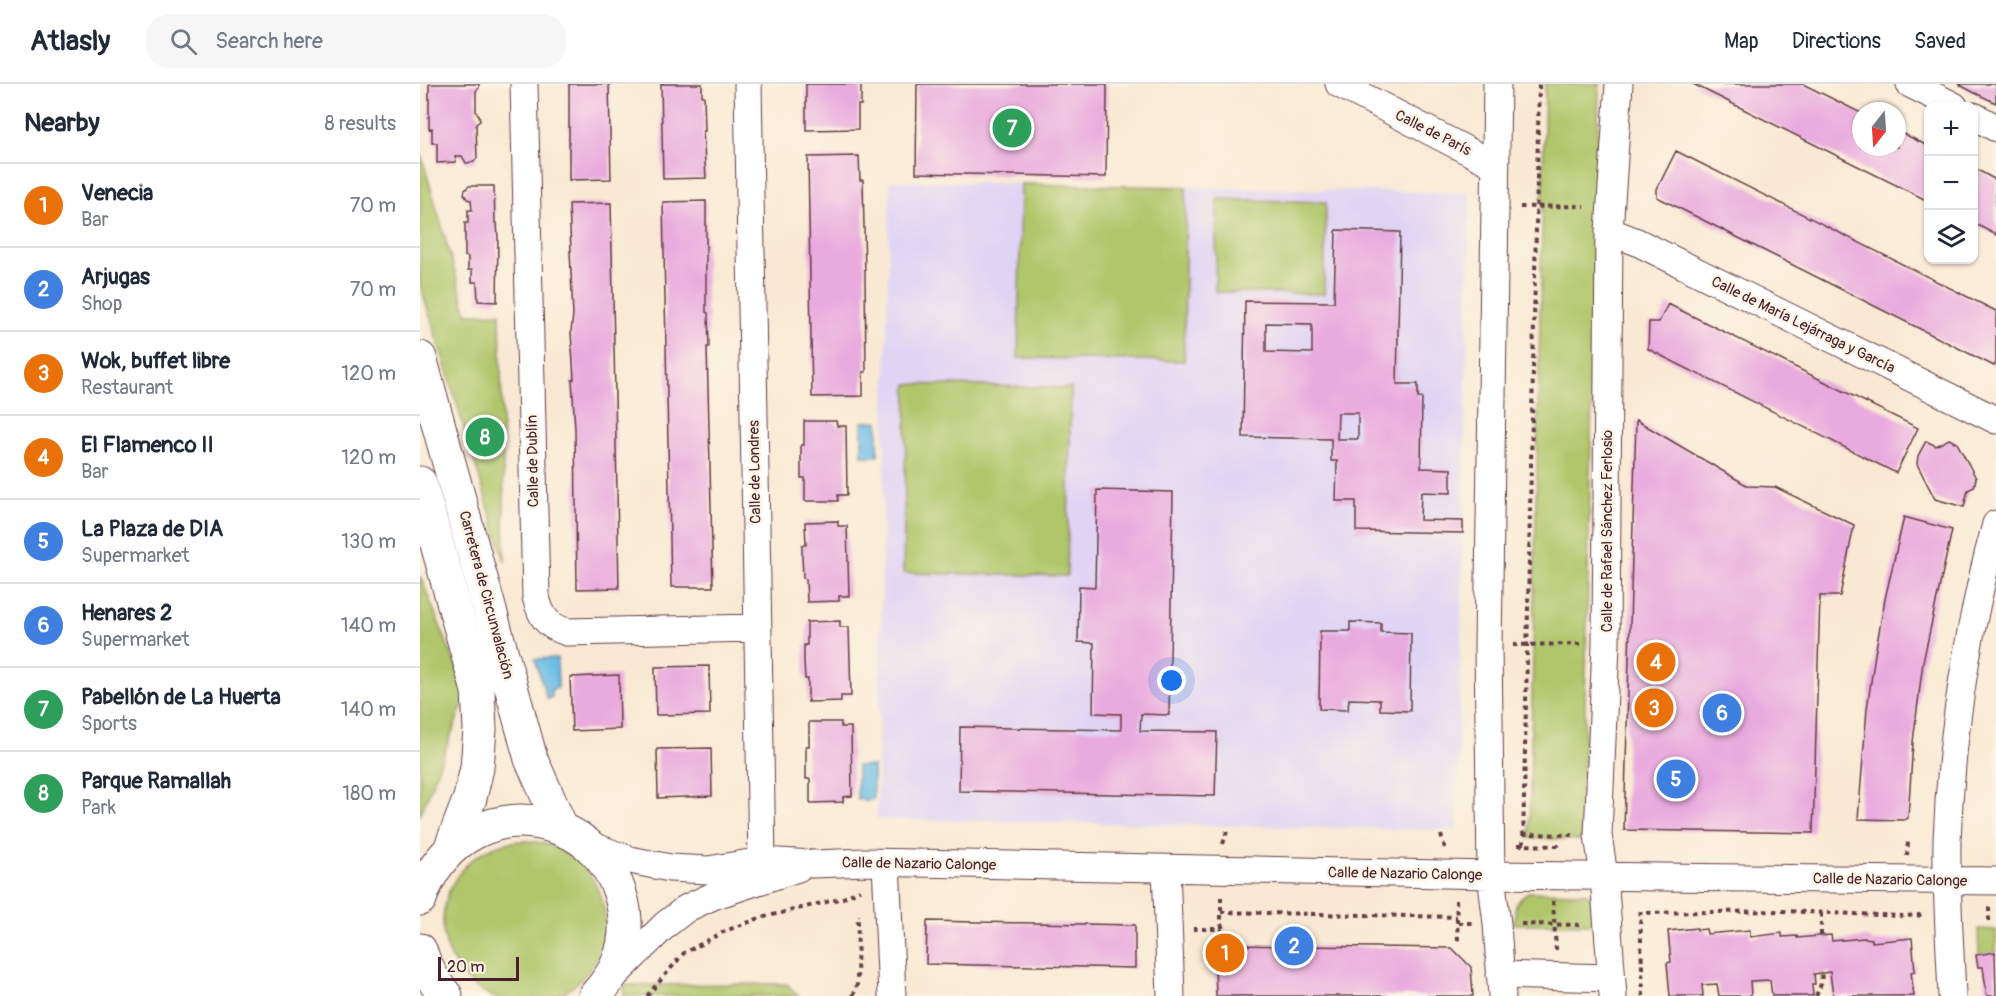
<!DOCTYPE html>
<html lang="en">
<head>
<meta charset="utf-8">
<style>
	:root { --surface:#fff; --page:#f6f6f7; --text:#1f2937; --muted:#747a83; --line:#e0e1e3; --accent:#d1495b }
	body { margin:0; font-family:Pangolin,sans-serif; background:var(--page); color:var(--text) }
	.controls { position:absolute; right:18px; top:18px; display:grid; overflow:hidden; border-radius:12px; box-shadow:0 2px 4px #0004 }
	.controls button { width:54px; height:54px; display:grid; place-items:center; padding:0; border:0; border-bottom:2px solid var(--line); background:var(--surface); color:var(--text); font:30px sans-serif }
	.compass { position:absolute; left:1432px; top:18px; width:54px; height:54px; border-radius:50%; background:var(--surface); box-shadow:0 2px 4px #0004; rotate:197deg }
	.scale { position:absolute; left:18px; bottom:15px; width:81px; box-sizing:border-box; padding-left:6px; border:3px solid #4a1f2b; border-top:0; font-size:16px; line-height:21px; white-space:nowrap; color:#4a1f2b; -webkit-text-stroke:4px #fcf5e5; paint-order:stroke }
	.you { position:absolute; left:752px; top:597px; width:21px; height:21px; margin:-15px; border:4px solid #fff; border-radius:50%; background:#1a73e8; box-shadow:0 0 0 9px #1a73e833 }
	.badge { display:grid; place-items:center; width:39px; height:39px; border-radius:50%; background:var(--accent); color:#fff; font-size:20px; font-weight:700 }
	.pin { position:absolute; translate:-50% -50%; border:3px solid #fff; box-shadow:0 2px 6px #0006 }
	.list { margin:0; padding:0; list-style:none }
	h2 { display:flex; justify-content:space-between; align-items:center; height:78px; margin:0; padding:0 24px; font-size:26px }
	h2 small { font-size:20px; font-weight:400; color:var(--muted) }
	.list li { display:grid; grid-template-columns:39px 1fr auto; gap:18px; align-items:center; box-sizing:border-box; height:84px; padding:0 24px; border-top:2px solid var(--line) }
	.list b { display:block; font-size:22px; white-space:nowrap }
	.list p { margin:0; font-size:20px; white-space:nowrap; color:var(--muted) }
	.list em { font-size:20px; font-style:normal; color:var(--muted) }
	.icon { flex:none; width:33px; height:33px; fill:none; stroke:currentColor; stroke-width:2; stroke-linecap:round; stroke-linejoin:round }
	.map { position:relative; flex:none; width:1576px; height:912px; overflow:hidden }
	header { display:flex; align-items:center; gap:36px; box-sizing:border-box; height:84px; padding:0 30px; background:var(--surface); border-bottom:2px solid var(--line) }
	header strong { font-size:28px }
	nav { display:flex; gap:33px; margin-inline-start:auto; font-size:21px }
	.search { width:420px; height:54px; background:var(--page); display:flex; align-items:center; gap:15px; box-sizing:border-box; padding:0 21px; border-radius:24px; color:var(--muted); font-size:22px }
	main { display:flex }
	aside { flex:1; background:var(--surface) }
	.map>svg:first-child { display:block }
	.built { fill:#e0d4f4 }
	.green { fill:#b0c66b; stroke:#7d724b; stroke-width:1.5 }
	.water { fill:#6abde6; stroke:#5a6e88; stroke-width:1.5 }
	.building { fill:#e9abde; fill-rule:evenodd }
	.lines { fill:none; stroke-linecap:round; stroke-linejoin:round }
	.minor-casing { stroke:#643d44; stroke-width:29 }
	.secondary-casing { stroke:#643d44; stroke-width:35 }
	.path { stroke:#643d44; stroke-width:4; stroke-dasharray:4.5 4.5; stroke-linecap:butt }
	.minor { stroke:#fff; stroke-width:27 }
	.secondary { stroke:#fff; stroke-width:33 }
	.labels { text-anchor:middle; dominant-baseline:central; stroke-width:5; stroke-linejoin:round; paint-order:stroke }
	.street-label { font-size:15px; fill:#4a1f2b; stroke:#fcf5e5 }
</style>
</head>
<body>
<header>
<strong>Atlasly</strong>
<div class="search"><svg class="icon" aria-label="search" viewBox="0 0 24 24"><circle cx="10" cy="10" r="6"/><path d="M15 15l6 6"/></svg>Search here</div>
<nav><a>Map</a><a>Directions</a><a>Saved</a></nav>
</header>
<main>
<aside>
<h2>Nearby<small>8 results</small></h2>
<ul class="list">
<li><span class="badge" style="background:#e8710a">1</span><div><b>Venecia</b><p>Bar</p></div><em>70 m</em></li>
<li><span class="badge" style="background:#3f7fe0">2</span><div><b>Arjugas</b><p>Shop</p></div><em>70 m</em></li>
<li><span class="badge" style="background:#e8710a">3</span><div><b>Wok, buffet libre</b><p>Restaurant</p></div><em>120 m</em></li>
<li><span class="badge" style="background:#e8710a">4</span><div><b>El Flamenco II</b><p>Bar</p></div><em>120 m</em></li>
<li><span class="badge" style="background:#3f7fe0">5</span><div><b>La Plaza de DIA</b><p>Supermarket</p></div><em>130 m</em></li>
<li><span class="badge" style="background:#3f7fe0">6</span><div><b>Henares 2</b><p>Supermarket</p></div><em>140 m</em></li>
<li><span class="badge" style="background:#2e9e5b">7</span><div><b>Pabellón de La Huerta</b><p>Sports</p></div><em>140 m</em></li>
<li><span class="badge" style="background:#2e9e5b">8</span><div><b>Parque Ramallah</b><p>Park</p></div><em>180 m</em></li>
</ul>
</aside>
<div class="map">
<svg width="1576" height="912" viewBox="0 0 1576 912">
	<rect width="100%" height="100%" fill="#fcf5e5"/>
	<filter id="ink" filterUnits="userSpaceOnUse"><feTurbulence type="fractalNoise" baseFrequency=".0167" numOctaves="2"/><feDisplacementMap in="SourceGraphic" scale="12" xChannelSelector="R" yChannelSelector="G"/><feConvolveMatrix kernelMatrix="1 2 1 2 8 2 1 2 1" color-interpolation-filters="sRGB"/></filter>
	<filter id="wash" filterUnits="userSpaceOnUse"><feTurbulence type="fractalNoise" baseFrequency=".008" numOctaves="4" result="noise"/><feDisplacementMap in="SourceGraphic" scale="24" xChannelSelector="R" yChannelSelector="G"/><feGaussianBlur stdDeviation="1.35" result="paint"/><feColorMatrix in="noise" values="0 0 0 0 0 0 0 0 0 0 0 0 0 0 0 0 0 1.4 0 .05"/><feComposite in="paint" operator="in"/></filter>
	<g filter="url(#wash)">
		<rect width="100%" height="100%" fill="#f9e9d4"/>
		<path class="built" d="M470,97L1050,109L1037,746L457,735Z"/>
		<path class="green" d="M1125,0H1179L1162,756L1109,754Z
			M0,67L47,230L80,229L85,477L0,200Z
			M601,100L766,103L764,277L598,274Z
			M797,115L906,118L904,210L795,208Z
			M487,300L651,304L647,492L483,489Z
			M0,492L47,609L0,732Z
			M23 838a81 81 0 1 1 162 0a81 81 0 1 1-162 0Z
			M1108,808L1164,809L1174,812L1179,840H1094L1096,819Z
			M1558,845L1576,846V871L1575,868L1559,871Z
			M367,900L378,912H204V901Z"/>
		<path class="water" d="M458,337V372H442V338Z
			M137,574L138,604L131,606L132,613L127,615L115,575Z
			M437,682H453V715L445,718L440,714L437,715Z"/>
		<g id="blocks">
			<path class="building" d="M9,0H59V4L56,7V28L59,31L60,37L56,40L57,74L54,78L46,79L42,72H35L36,78L17,79V59H12V44L9,45Z
				M149,0H189L191,95L149,96Z
				M241,0H282V12H284L285,47H283L286,94L243,95Z
				M386,0H441V21H438V45L386,46Z
				M497,0H687L686,93L496,89Z
				M1273,0H1383L1441,29V63H1477V46L1490,53L1508,62V117Z
				M1538,0H1576V19L1553,8Z
				M1256,67L1576,227V279L1574,282L1237,113V105Z
				M439,72L440,96H443L445,192L446,288H443V312L392,313L388,73Z
				M1554,84L1576,96V151L1554,139Z
				M49,102H74L75,139H77L78,155L77,218L58,217L57,198H52V186H48V173L45,172V139H48V126H52L51,116L47,115L44,110L45,106Z
				M286,117V228L288,229L289,263H287L293,503H251L243,118Z
				M191,119L199,504L157,505L155,345L152,296L154,295L151,248L153,231L150,167H151L149,120Z
				M916,146L980,148L977,300H998V314H1002L1001,384L1031,385V409L1001,408L1000,436L1043,437V449L936,447V417H916L917,377H911V355L823,353L825,217L914,218ZM846,239L892,240V269L846,268ZM918,329H938V355H917Z
				M1248,220L1498,344L1476,389L1228,265L1229,238H1239Z
				M1216,336L1328,402L1355,403L1434,441L1420,512H1400L1393,749L1204,746Z
				M384,337H416L417,342H426L427,411H418V417H385V394H381V361H384Z
				M1529,355L1537,359L1556,394L1554,403L1548,406L1544,423L1515,415L1497,380L1498,372L1506,357L1516,362Z
				M677,406L753,408L749,631L721,630L720,647L797,648L795,712L539,707L540,643L701,646V630L673,629L674,559L658,558L659,502L675,503Z
				M1484,433L1532,446L1503,578L1493,658L1488,734L1484,736L1438,735L1447,625L1455,570L1465,515Z
				M418,437V442H427L429,512H419V517L387,518L386,495L383,494L382,470V461H386L385,438Z
				M420,537V543H429L431,612H421V617L388,618V595H385L384,578V561H387V538Z
				M930,538L961,539V548L991,549L990,627L960,626V616L929,615L928,626L899,625L900,547H930Z
				M289,582L290,630L236,631L235,583Z
				M199,591L200,645L152,647L150,593Z
				M389,638H421V643H431L432,712L423,713V718L390,719V695H386V662H389Z
				M291,664L292,712L238,714L237,665Z
				M507,837L715,841V884L506,880Z
				M1277,844V846L1286,845L1287,850L1330,846V853L1362,849V853L1377,852V854L1411,851L1412,857L1444,854L1452,855V858L1492,854L1495,887L1491,888L1494,912H1413L1410,888L1394,890L1395,900H1392L1393,912H1352L1350,896L1330,897L1331,912H1299L1297,900L1282,901L1283,912H1250L1247,879L1251,878L1248,847Z
				M812,861L1032,864L1051,883L1053,912H796L795,879Z
				M1575,868L1576,912H1567L1563,883H1558L1556,871Z"/>
		</g>
	</g>
	<g filter="url(#ink)">
		<use href="#blocks" fill-opacity="0" stroke="#643d44" stroke-width="1.5"/>
		<g class="lines">
			<g class="minor-casing">
				<path id="minor" d="M104,0L116,513C121,533 127,542 147,548L338,544
					M328,0L342,777
					M919,0L1075,81
					M1077,0L1068,561L1071,791L1077,840L1082,912
					M1490,0L1534,22
					M1554,32L1576,44
					M1189,147L1217,158L1576,336
					M167,760L210,776L250,784L288,786L342,777L393,780L446,778L1071,791L1576,797
					M466,779L472,912
					M746,785L751,912
					M195,891L245,841L267,824L293,812L378,784
					M1080,891L1191,894
					M1193,912L1184,792L1178,751L1186,560L1189,147L1199,0
					M1532,912C1530,860 1526,808 1527,756C1531,650 1548,543 1576,440"/>
			</g>
			<g class="secondary-casing">
				<path id="secondary" d="M0,274L111,675L142,745
					M0,399L58,607L60,645L57,684L50,714L31,763
					M0,815C20,754 80,721 141,745C192,764 219,828 198,878C193,891 185,901 175,912
					M0,866C6,884 13,898 26,912"/>
			</g>
			<path class="path" d="M1100,123L1164,122
				M1093,561L1160,560
				M1103,750L1152,751
				M1021,751L1025,764
				M803,760L807,747
				M1098,761L1138,762L1137,765
				M1103,761L1119,0
				M1487,772L1488,757
				M801,813V840L806,852
				M1036,816L1038,857
				M1133,817L1136,866
				M801,828L1037,833
				M1401,829V852
				M1569,837V823
				M1038,839H1052
				M1101,840L1163,841
				M773,845H803
				M227,912L264,869L305,847L340,834L423,814L440,806
				M433,912L437,901L438,831
				M1223,912L1220,829L1363,827L1483,832L1499,831L1502,835
				M1396,912L1401,900L1402,889"/>
			<use href="#minor" class="minor"/>
			<use href="#secondary" class="secondary"/>
		</g>
	</g>
	<g class="labels">
		<g class="street-label">
			<text transform="translate(1013 49) rotate(27)">Calle de París</text>
			<text transform="translate(1383 241) rotate(26)">Calle de María Lejárraga y García</text>
			<text transform="translate(113 377) rotate(-91)">Calle de Dublín</text>
			<text transform="translate(335 388) rotate(-91)">Calle de Londres</text>
			<text transform="translate(1187 447) rotate(-90)">Calle de Rafael Sánchez Ferlosio</text>
			<text transform="translate(66 511) rotate(75)">Carretera de Circunvalación</text>
			<text transform="translate(499 780) rotate(1)">Calle de Nazario Calonge</text>
			<text transform="translate(985 790) rotate(1)">Calle de Nazario Calonge</text>
			<text transform="translate(1470 796) rotate(1)">Calle de Nazario Calonge</text>
		</g>
	</g>
</svg>
<div class="controls">
<button>+</button>
<button>−</button>
<button><svg class="icon" aria-label="layers" viewBox="0 0 24 24"><path d="M12 4l9 5-9 5-9-5zM3 14l9 5 9-5"/></svg></button>
</div>
<svg class="compass" viewBox="-18 -18 36 36"><path d="M0-13l5 13h-10z" fill="#e53935"/><path d="M0 13l5-13h-10z" fill="#747a83"/></svg>
<div class="scale">20 m</div>
<div class="you"></div>
<div class="pin badge" style="left:805px;top:869px;background:#e8710a">1</div>
<div class="pin badge" style="left:874px;top:862px;background:#3f7fe0">2</div>
<div class="pin badge" style="left:1234px;top:624px;background:#e8710a">3</div>
<div class="pin badge" style="left:1236px;top:578px;background:#e8710a">4</div>
<div class="pin badge" style="left:1256px;top:695px;background:#3f7fe0">5</div>
<div class="pin badge" style="left:1302px;top:629px;background:#3f7fe0">6</div>
<div class="pin badge" style="left:592px;top:44px;background:#2e9e5b">7</div>
<div class="pin badge" style="left:65px;top:353px;background:#2e9e5b">8</div>
</div>
</main>
</body>
</html>
